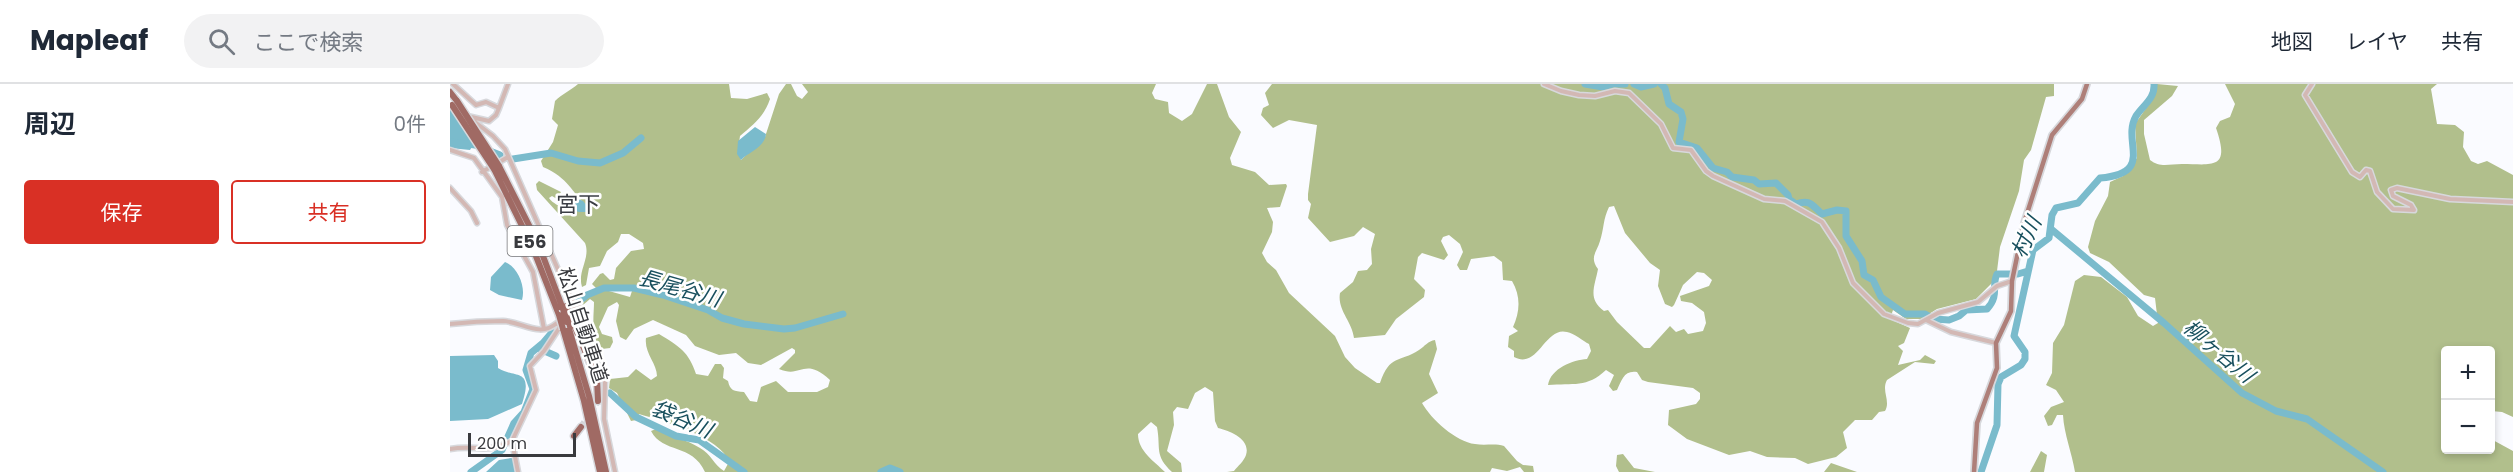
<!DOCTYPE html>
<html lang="ja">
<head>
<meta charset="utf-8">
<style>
	:root { --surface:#fff; --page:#f2f2f3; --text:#1f2937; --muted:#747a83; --line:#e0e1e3; --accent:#d93025 }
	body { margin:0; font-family:Poppins,"Noto Sans JP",sans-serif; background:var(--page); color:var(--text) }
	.controls { position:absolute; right:18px; bottom:18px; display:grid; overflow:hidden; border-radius:6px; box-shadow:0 3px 9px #0003 }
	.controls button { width:54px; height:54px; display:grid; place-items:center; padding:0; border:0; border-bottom:2px solid var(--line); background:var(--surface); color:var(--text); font:30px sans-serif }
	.scale { position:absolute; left:18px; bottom:15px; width:108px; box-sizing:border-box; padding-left:6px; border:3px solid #393a3e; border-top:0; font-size:16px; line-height:21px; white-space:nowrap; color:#393a3e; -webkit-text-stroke:4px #fff; paint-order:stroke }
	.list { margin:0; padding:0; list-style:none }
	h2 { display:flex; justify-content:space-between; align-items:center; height:78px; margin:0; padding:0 24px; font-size:26px }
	h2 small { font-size:20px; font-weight:400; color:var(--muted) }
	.actions { display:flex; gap:12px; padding:18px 24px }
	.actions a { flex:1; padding:14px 0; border:2px solid var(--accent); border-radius:6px; text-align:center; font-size:21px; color:var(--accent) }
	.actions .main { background:var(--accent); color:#fff }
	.icon { flex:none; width:33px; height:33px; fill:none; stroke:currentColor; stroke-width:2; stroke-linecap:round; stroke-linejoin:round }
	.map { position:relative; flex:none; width:2063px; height:388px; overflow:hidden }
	header { display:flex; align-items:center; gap:36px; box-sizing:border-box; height:84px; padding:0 30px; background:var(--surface); border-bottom:2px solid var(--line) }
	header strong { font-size:28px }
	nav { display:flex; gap:33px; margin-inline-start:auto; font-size:21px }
	.search { width:420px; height:54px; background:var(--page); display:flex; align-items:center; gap:15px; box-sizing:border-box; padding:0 21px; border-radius:33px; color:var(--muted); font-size:22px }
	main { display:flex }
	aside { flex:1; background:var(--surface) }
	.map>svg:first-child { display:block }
	.forest { fill:#b1bf8c; fill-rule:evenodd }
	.water { fill:#7abbcc }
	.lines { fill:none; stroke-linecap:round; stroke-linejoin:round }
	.river { stroke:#7abbcc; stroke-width:7 }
	.highway-tunnel { stroke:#d3d4d8; stroke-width:6; stroke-dasharray:6 3; stroke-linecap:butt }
	.minor-casing { stroke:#d7d8dc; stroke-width:7 }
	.major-casing { stroke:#d7d8dc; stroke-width:8 }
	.highway-casing { stroke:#d7d8dc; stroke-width:9 }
	.minor { stroke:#d3b8b4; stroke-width:4 }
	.major { stroke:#ae7f79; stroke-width:4.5 }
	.highway { stroke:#a06a64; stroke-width:6 }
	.minor-bridge-casing { stroke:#d7d8dc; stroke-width:7; stroke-linecap:butt }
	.highway-bridge-casing { stroke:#d7d8dc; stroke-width:9; stroke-linecap:butt }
	.minor-bridge { stroke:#d3b8b4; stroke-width:4 }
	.highway-bridge { stroke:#a06a64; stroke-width:6 }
	.labels { text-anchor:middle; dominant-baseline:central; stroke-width:5; stroke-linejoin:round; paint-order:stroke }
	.shield { fill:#fff; stroke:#747578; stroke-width:1.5 }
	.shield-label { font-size:18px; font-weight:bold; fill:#393a3e }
	.street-label { font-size:20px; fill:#393a3e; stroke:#fff }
	.water-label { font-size:21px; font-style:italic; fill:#19505e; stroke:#fff }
	.quarter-label { font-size:22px; fill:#3b3e45; stroke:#fff }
</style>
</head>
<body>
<header>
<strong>Mapleaf</strong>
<div class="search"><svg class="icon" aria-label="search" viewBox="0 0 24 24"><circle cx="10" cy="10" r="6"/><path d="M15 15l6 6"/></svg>ここで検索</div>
<nav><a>地図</a><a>レイヤ</a><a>共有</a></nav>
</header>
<main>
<aside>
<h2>周辺<small>0件</small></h2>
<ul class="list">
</ul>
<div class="actions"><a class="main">保存</a><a>共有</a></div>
</aside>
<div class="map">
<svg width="2063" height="388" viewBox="0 0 2063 388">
	<rect width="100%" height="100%" fill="#fafbff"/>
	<path class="forest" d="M128,0H279L281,14L297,15L317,9L320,15C314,33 303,41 290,52L288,66L291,76L315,53L329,10L336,0H341L347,12L352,15L358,8L352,0H706L702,9L705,15L718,18L719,29L732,37L742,30L757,0H767L779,33L791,48L780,74L782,81L805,88L819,101L836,100L837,102L830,123L817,124L823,138L822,148L812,169L817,178L826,186L839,209L885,252L895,273L905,284L927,299H930C940,270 949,279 969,266C975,262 978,257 985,256L987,265L979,290L988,309L972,319C981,335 1006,358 1025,360C1035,362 1045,359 1054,362L1067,377L1073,381L1083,382L1084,388H1074L1070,383L1057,387L1042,384L1040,388H777L784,387C788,382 794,377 796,371C801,355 780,347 768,344L765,337L763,308L755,303L745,309L738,325L727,323L723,328L724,341L717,367L731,379L732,388H722C704,371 711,365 707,343L701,338L688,350C688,367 704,377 715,388H255C242,359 213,370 201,347L206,345C220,353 236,355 250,364C261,370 264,381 274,387L279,378C271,353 213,337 189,330L186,336L181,337L167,309L159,304L160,295L178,293L186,285L201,296L207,292C207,279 194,269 196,254L209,250C229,262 239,268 246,290L258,292L265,280H271L274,284L273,294L278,297C280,307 284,307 294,308L300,317L307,318L311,303L326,297L338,308H367L378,303L380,296C353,272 352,295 329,285L345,269V266L342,264L311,281L298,279L286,269L269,271L245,262L236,251L203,236L184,245L176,256L170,253L166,237L169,221L167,218L158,223L149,243L152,250L162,253L163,258L160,264L152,265C140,254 144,232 144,218L140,215L133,221L129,218L152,205L180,213L182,207C169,202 160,198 147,205L142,200L150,190L153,189L160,196L164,195L166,184L181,167L194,165L193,159L179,150H171L168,158L157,167L150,182L139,184L136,201L132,203C127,187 141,174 135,159L87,106L86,100L89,97L111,108L107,115L102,112L99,114C107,125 123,125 136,127L138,123C121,108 119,94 93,83L91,77L103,58L108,41L102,35L105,17C112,10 121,6 128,0Z
		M822,0H1604V12L1596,13L1581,66L1574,76L1569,107L1550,163L1546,195L1526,215L1487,225L1471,235H1456L1443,226L1440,235L1460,244L1454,259L1448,262L1453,267L1448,281L1470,276L1475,271L1486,277L1484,280L1465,278L1437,296C1431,307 1441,317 1435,327L1429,328L1422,336H1405L1393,348L1397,364L1386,373L1358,380L1345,374L1317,373L1300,367L1279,371L1237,355L1218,341L1219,326L1246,320L1250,315V309L1243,304L1198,298L1192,296L1187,288C1174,286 1172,296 1167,306L1163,307L1159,302L1164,291L1156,286C1137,304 1123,299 1098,301C1101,284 1123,276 1137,275L1141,267L1139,260C1133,257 1124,249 1117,248C1095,242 1088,286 1064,273V267L1058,263L1059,252L1068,247L1063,243C1070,228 1071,212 1062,197L1053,196L1052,178L1044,172L1021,175L1017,186H1010L1007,181L1013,168L1010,160L999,151L993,153L991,157L998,171L994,176L972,169L968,173L964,195L975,206L974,213L946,235L935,251L904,254C902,237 887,226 890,209L903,198L908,187L917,186L922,180L921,165L925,150L913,143L904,152L880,158L858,134L861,120L858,116V110L867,41L839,36L823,44L811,31L813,24L819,21L815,9ZM1164,122L1175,149L1200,179L1210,186L1208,202L1215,220L1222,223L1224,221L1233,201L1247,188L1254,189L1262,196L1259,202L1230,212L1231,217L1242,219L1254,228L1256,239L1253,247L1238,250L1234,245L1226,248L1220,242L1200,264H1194L1167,238L1158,226L1154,227C1137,215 1145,202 1148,185C1139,173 1147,168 1150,157C1154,145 1153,135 1159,123Z
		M1707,0L1728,2L1722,12L1694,36V50L1700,76C1710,84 1719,80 1732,80C1762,80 1781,87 1766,44L1770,37L1780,33L1785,20L1775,0H1987L1981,5L1987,40L2005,41L2014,48L2013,63L2021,77L2028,80L2037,77L2063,91V333L2052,328L2041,327L2040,266H1996V366H2040L2041,355L2063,367V388H1625C1622,369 1614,350 1613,331H1607L1602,341L1598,342L1594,332L1601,323L1614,318L1606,306L1596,301L1602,289L1603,259L1614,241L1625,197L1634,191L1651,193L1677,213L1688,232L1703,242L1708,239L1705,214L1694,211L1659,178L1640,169L1638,163L1645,137L1658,112L1660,98L1673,92L1687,74L1685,40L1699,20Z
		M1591,367L1597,371L1594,388H1580Z
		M1173,370L1184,384L1205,388H1169L1166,382L1167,371Z
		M1381,379L1407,388H1374Z"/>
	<path class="water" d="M0,24L20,38L28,53L20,66L0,64Z
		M305,43L316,50C315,63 299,68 291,76L287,70L288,57Z
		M127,111L128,115L133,117L142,128H129L116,123L122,112Z
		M55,178C68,183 76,203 72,216L49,211L40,206L41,193Z
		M44,271L48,277V284C65,295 84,283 72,320L38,335L0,337V272Z
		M61,374L65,375L67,388H36L49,376Z"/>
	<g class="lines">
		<path class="river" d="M1135,0L1153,3L1163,0
			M1165,0H1175
			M1184,0L1191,3L1204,0
			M1211,0L1215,4L1219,20L1231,28L1233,35L1229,58L1247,64L1263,84L1277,88L1282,93L1304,96L1309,100L1326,99L1338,111L1339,115L1346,120C1360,115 1362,121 1372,130L1387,126L1396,127V152L1412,177L1414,191L1423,196L1431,213L1455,230H1475L1484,235L1499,236L1509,232L1516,226L1537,225C1550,211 1541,202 1547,190H1568L1578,187
			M0,58L25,61L50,71
			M63,75L101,69L128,77L150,79L173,69L191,54
			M1601,145L1714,239L1792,309L1826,327L1857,335L1933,388
			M90,265L106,272
			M160,309L186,333L226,352L249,356L294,388
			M21,388L52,366L64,339L74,328L83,305L76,286L81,269L93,259L127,219L137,211L154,204H184L213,211L258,226L272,234L294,240L334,245L345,244L393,230
			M431,388L440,384L450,388
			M1531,388L1547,341L1548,300L1551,293L1571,281L1575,275V268L1564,252L1583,166L1599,154L1602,131L1606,124L1628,119L1650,94C1706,89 1671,58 1686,32C1693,21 1705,15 1704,0"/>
		<path class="highway-tunnel" d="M131,343L148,317"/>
		<g class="minor-casing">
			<path id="minor" d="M3,0L26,21L36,18L49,24L46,31L39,37L17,32
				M1094,0L1111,7L1129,11L1145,12L1165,7L1179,9L1211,40L1223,64L1241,66L1256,87L1263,92L1314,115L1335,117L1372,138L1389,164L1403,199L1434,230L1458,239L1468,240L1488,229L1528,218L1547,202L1562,197
				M1862,0L1855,11L1902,88L1910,93L1916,86L1920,87L1927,108L1943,125L1964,126L1961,121L1943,112L1941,106L1947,104L2000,115L2063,118
				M49,24L58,0
				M21,35L43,52L55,65L121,215
				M0,66L24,74L52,113L57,141L83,188L94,245
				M32,88L58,73
				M0,104L21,127L27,139
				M126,228L155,298L154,335L165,388
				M119,232L128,223L132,224L138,240L135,249
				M1476,236L1501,248L1546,259
				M0,240C18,238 35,237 53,237C73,238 89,254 107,239L110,242
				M62,357L86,306L80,282L94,267L112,240
				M0,365C27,360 33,371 62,357L68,388"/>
		</g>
		<g class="major-casing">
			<path id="major" d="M1524,388L1527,339L1547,284L1546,259L1561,227L1562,197L1574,139L1602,51L1632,15L1637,0"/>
		</g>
		<g class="highway-casing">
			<path id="highway" d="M0,8L7,17
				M49,82L88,159L113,225
				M44,85L82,162L109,231
				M121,234L147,295L148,317
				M117,238L139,312L156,388
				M113,245L134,317L150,388
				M124,352L131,343"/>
		</g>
		<use href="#minor" class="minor"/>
		<use href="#major" class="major"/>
		<use href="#highway" class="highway"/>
		<g class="minor-bridge-casing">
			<path id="minor-bridge" d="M121,215L126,228"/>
		</g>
		<g class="highway-bridge-casing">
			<path id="highway-bridge" d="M7,17L49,82
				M2,21L44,85
				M116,222L121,234
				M113,225L117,238
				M109,231L113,245"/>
		</g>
		<use href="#minor-bridge" class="minor-bridge"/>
		<use href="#highway-bridge" class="highway-bridge"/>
	</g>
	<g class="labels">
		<rect class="shield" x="57.5" y="142" width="45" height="30" rx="4.5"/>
		<g class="shield-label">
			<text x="80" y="157">E56</text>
		</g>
		<g class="street-label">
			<text transform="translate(133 241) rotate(72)">松山自動車道</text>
		</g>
		<g class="water-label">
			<text transform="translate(1576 153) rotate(-65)">村川</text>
			<text transform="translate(230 204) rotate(16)">長尾谷川</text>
			<text transform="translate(1769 267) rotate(40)">柳ヶ谷川</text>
			<text transform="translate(232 335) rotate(23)">袋谷川</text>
		</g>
		<g class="quarter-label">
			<text x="128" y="120">宮下</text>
		</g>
	</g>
</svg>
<div class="controls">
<button>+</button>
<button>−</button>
</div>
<div class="scale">200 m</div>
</div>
</main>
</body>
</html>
